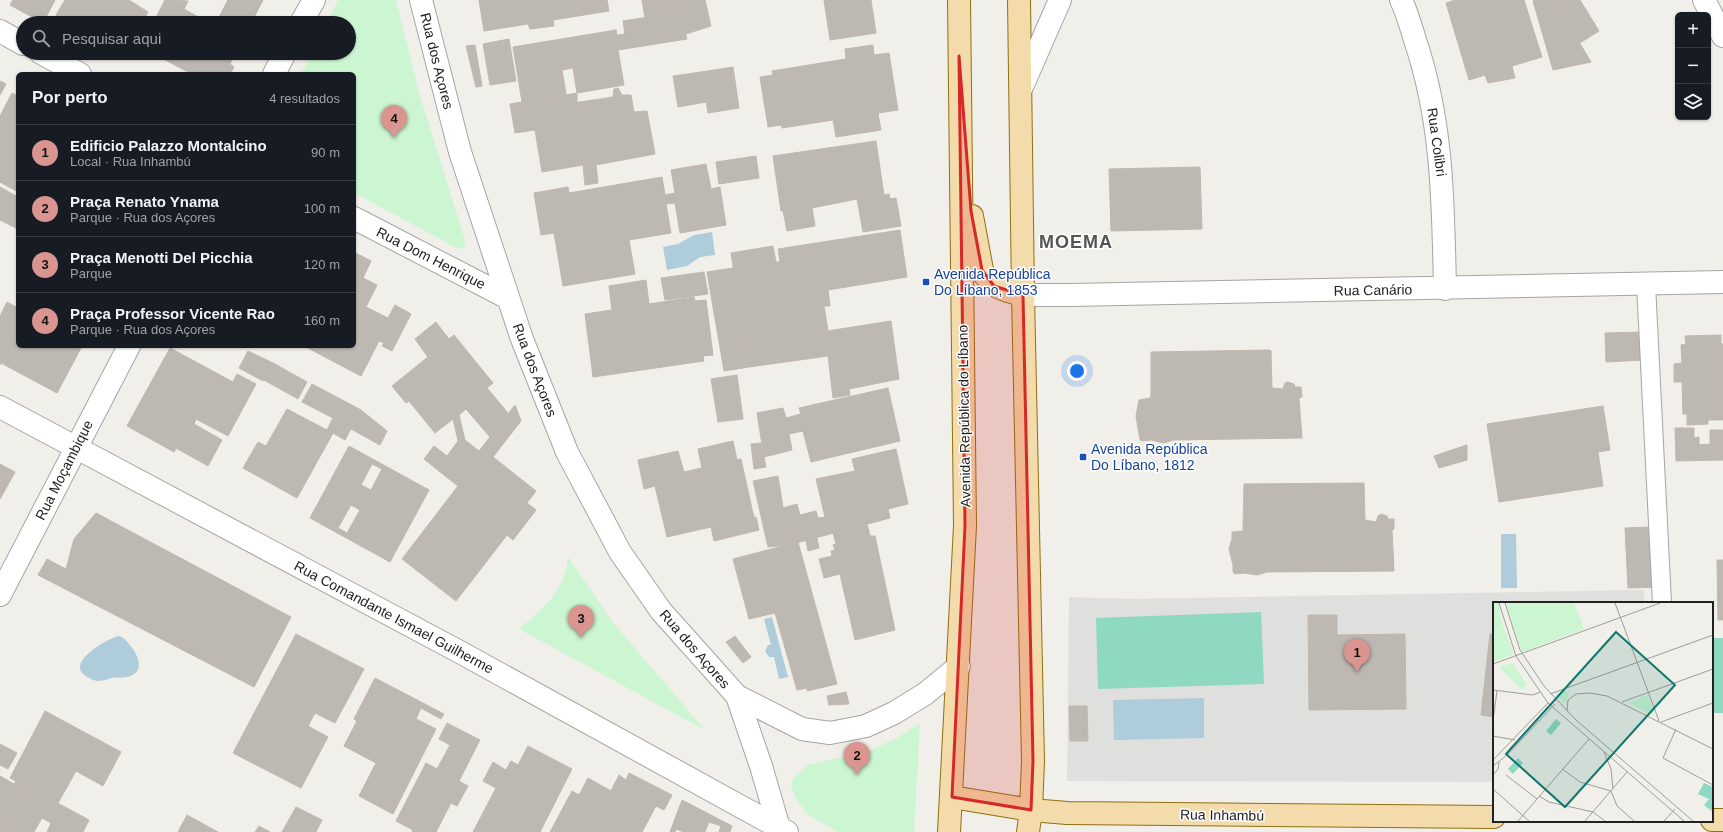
<!DOCTYPE html>
<html lang="pt">
<head>
<meta charset="utf-8">
<style>
	:root { --surface:#171b24; --page:#20242c; --text:#f1f3f6; --muted:#9ea1a6; --line:#363941; --accent:#db9590 }
	body { margin:0; font-family:Helvetica,sans-serif; background:var(--page); color:var(--text) }
	.controls { position:absolute; right:12px; top:12px; display:grid; overflow:hidden; border-radius:6px; box-shadow:0 1px 3px #0004 }
	.controls button { width:36px; height:36px; display:grid; place-items:center; padding:0; border:0; border-bottom:1px solid var(--line); background:var(--surface); color:var(--text); font:20px sans-serif }
	.you { position:absolute; left:1077px; top:371px; width:14px; height:14px; margin:-10px; border:3px solid #fff; border-radius:50%; background:#1a73e8; box-shadow:0 0 0 6px #1a73e833 }
	.badge { display:grid; place-items:center; width:26px; height:26px; border-radius:50%; background:var(--accent); color:#111; font-size:13px; font-weight:700 }
	.pin { position:absolute; translate:-50% -33px; filter:drop-shadow(0 1px 2px #0008) }
	.pin::after { content:''; position:absolute; top:21px; width:14px; height:12px; background:inherit; clip-path:polygon(0 0,100% 0,50% 100%) }
	.list { margin:0; padding:0; list-style:none }
	h2 { display:flex; justify-content:space-between; align-items:center; height:52px; margin:0; padding:0 16px; font-size:17px }
	h2 small { font-size:13px; font-weight:400; color:var(--muted) }
	.list li { display:grid; grid-template-columns:26px 1fr auto; gap:12px; align-items:center; box-sizing:border-box; height:56px; padding:0 16px; border-top:1px solid var(--line) }
	.list b { display:block; font-size:15px; white-space:nowrap }
	.list p { margin:0; font-size:13px; white-space:nowrap; color:var(--muted) }
	.list em { font-size:13px; font-style:normal; color:var(--muted) }
	.icon { flex:none; width:22px; height:22px; fill:none; stroke:currentColor; stroke-width:2; stroke-linecap:round; stroke-linejoin:round }
	.map { position:relative; flex:none; width:1723px; height:832px; overflow:hidden }
	.search { position:absolute; background:var(--surface); box-shadow:0 1px 3px #0004; left:16px; top:16px; width:340px; height:44px; display:flex; align-items:center; gap:10px; box-sizing:border-box; padding:0 14px; border-radius:22px; color:var(--muted); font-size:15px }
	.panel { position:absolute; background:var(--surface); box-shadow:0 1px 3px #0004; left:16px; top:72px; width:340px; height:276px; border-radius:6px }
	.map>svg:first-child { display:block }
	.residential { fill:#dfdfde }
	.park { fill:#ccf5d2 }
	.pitch { fill:#8fd8c2 }
	.water { fill:#aeccda }
	.building { fill:#beb8b2; stroke:#c1b7ad; fill-rule:evenodd }
	.lines { fill:none; stroke-linecap:round; stroke-linejoin:round }
	.lane-casing { stroke:#a5a5a5; stroke-width:20 }
	.street-casing { stroke:#a5a5a5; stroke-width:24 }
	.primary-casing { stroke:#90700e; stroke-width:24 }
	.lane { stroke:#fff; stroke-width:18 }
	.street { stroke:#fff; stroke-width:22 }
	.primary { stroke:#f4dbab; stroke-width:22 }
	.marked { fill:#d62828; fill-opacity:0.2; stroke:#d62828; stroke-width:3; stroke-linejoin:round }
	.transit-dot { fill:#1a4fb4; stroke:#fff; stroke-width:1.5 }
	.labels { text-anchor:middle; dominant-baseline:central; stroke-width:3; stroke-linejoin:round; paint-order:stroke }
	.street-label { font-size:14px; fill:#212121; stroke:#fff }
	.transit-label { font-size:14px; fill:#164399; stroke:#fff; text-anchor:start }
	.district-label { font-size:18px; font-weight:bold; letter-spacing:1px; fill:#545454; stroke:#fff }
	.inset-road { fill:none; stroke:#9e9d99; stroke-width:1 }
	.view { fill:#0f766e; fill-opacity:0.15; stroke:#0f766e; stroke-width:2 }
	.inset-edge { fill:none; stroke:#212121; stroke-width:2 }
</style>
</head>
<body>
<div class="map">
<svg width="1723" height="832" viewBox="0 0 1723 832">
	<rect width="100%" height="100%" fill="#f1efe9"/>
	<path class="residential" d="M1644,590V603H1494V782L1067,781L1069,597L1131,599Z"/>
	<path class="park" d="M338,0H396L419,93L465,240L466,245L462,249L457,248L354,193V74H301L312,53H349V23H327Z
		M568,557L614,624L705,730L519,629C544,609 566,589 568,557Z
		M920,723L914,832H838L807,814L797,800L791,786L793,779L808,765L871,750L897,738Z"/>
	<path class="pitch" d="M1261,612L1264,684L1098,689L1096,618Z
		M1712,638H1723V713H1712Z"/>
	<path class="water" d="M712,232L715,255L700,257L687,266L667,270L663,247L678,244L694,235Z
		M1501,534H1516L1517,588H1501Z
		M772,617L788,677L779,679L774,657H769L765,651L768,645H771L764,619Z
		M118,636C125,637 128,643 132,648C140,658 144,673 127,677C123,678 117,677 112,678C107,679 103,681 97,681C92,680 87,677 83,674C69,660 108,639 118,636Z
		M1204,698V738L1114,740L1113,700Z"/>
	<path class="building" d="M13,0H55L43,23L10,5Z
		M65,0H129L148,12L142,23H96L91,20L89,23H72L56,15Z
		M165,0L188,1L184,9L209,23H153Z
		M228,0H263L251,23H216Z
		M479,0H607L609,11L553,20L554,26L530,29L528,24L484,31Z
		M642,0H678L680,12L645,18Z
		M678,0H705L711,26L686,34Z
		M824,0H871L876,33L830,40Z
		M1455,0H1524L1542,57L1512,66L1515,78L1488,83L1485,75L1469,80L1446,3Z
		M1536,0H1554L1591,62L1553,70L1533,1Z
		M1554,0H1580L1599,31L1580,43Z
		M680,12L687,39L618,50L624,85L577,93L573,68L562,70L566,94L522,102L513,47L616,30L617,35L625,34L623,21Z
		M509,39L516,81L490,85L483,44Z
		M475,45L482,86L476,87L466,46Z
		M873,45L874,55L889,53L898,110L878,113L881,130L836,137L833,120L782,128L781,125L768,127L760,77L773,75L772,71L846,59L845,49Z
		M113,53H126L123,59Z
		M152,53H235L230,64L234,67L230,74H188V72Z
		M733,67L739,108L708,113L701,72Z
		M701,72L706,102L678,107L673,76Z
		M0,81L6,84L0,95Z
		M618,88L622,95H631L634,112L647,111L655,154L596,165L598,183L585,185L583,165L542,172L535,130L515,133L510,104L577,93V102H580L613,97L614,89Z
		M12,93L18,96V192L0,182V116Z
		M876,141L884,195L889,194L890,199L896,198L901,226L863,232L857,199L812,208L815,226L787,231L783,211H781L773,156Z
		M756,156L759,178L719,184L716,162Z
		M706,164L711,189L720,187L726,225L680,233L675,203L666,204L671,233L629,240L635,274L563,286L554,233L541,235L534,193L568,187L569,193L662,177L665,195L675,193L671,170Z
		M1200,167L1202,229L1111,231L1109,169Z
		M0,187L18,197V229L0,220Z
		M900,230L907,277L828,290L830,306H824L828,331L745,344L731,253L773,246L776,262H780L778,249Z
		M354,252L371,261L363,278L377,285L366,307L388,318L395,305L411,314L392,351L382,346L384,343L379,341L361,376L304,346H354Z
		M733,268L749,367L724,371L707,272Z
		M704,272L708,294L665,300L661,278Z
		M646,280L649,304L694,297L695,301L706,300L713,355L703,356L704,361L593,377L585,314L612,310L609,286Z
		M7,302L18,308V346H82L57,393L1,363L0,365V316Z
		M891,321L899,379L849,389L850,395L833,398L828,356L749,367L745,344Z
		M436,322L449,339L454,335L493,383L487,388L508,413L490,437L466,409L459,415L465,440L479,451L454,483L424,459L434,446L447,456L458,441L453,419L435,433L409,401L406,403L392,386L428,357L415,339Z
		M1643,332V360L1606,362L1605,333Z
		M1721,335V344H1723V420H1708V424L1687,425V414H1683L1682,382H1674V364L1682,363L1681,345L1686,344L1685,336Z
		M170,348L233,382L237,374L256,384L228,436L196,419L194,424L222,440L208,466L176,448L174,452L127,426Z
		M1269,350L1271,351L1272,388L1283,389L1285,383L1288,382L1294,384L1295,387H1301L1302,397L1299,398L1302,438L1173,440L1164,443L1151,440L1142,441L1140,440L1136,416L1139,400L1150,398L1151,396V352Z
		M248,351L273,363L263,381L239,368Z
		M273,363L307,382L298,399L264,380Z
		M737,375L743,419L718,422L711,379Z
		M312,384L361,410L345,440L333,433L297,498L243,468L258,442L266,446L287,409L327,430L333,418L302,402Z
		M888,388L900,441L811,462L803,431L789,434L792,450L764,457L757,413L783,408L786,418L801,414L799,408Z
		M515,405L521,421L493,457L536,491L527,503L536,510L513,540L507,535L456,601L402,559L458,486L454,483Z
		M1603,406L1610,450L1598,452L1603,486L1499,502L1487,424Z
		M361,410L387,431L380,445L351,429Z
		M1675,428H1694V438L1699,437V445L1710,444V430H1723V460L1676,461Z
		M733,441L737,460L741,459L754,518L756,517L759,530L714,541L711,527L667,537L655,486L644,489L638,460L678,451L684,472L702,468L698,449Z
		M761,443L766,467L754,469L751,444Z
		M1467,445V460L1439,468L1434,456Z
		M349,446L429,490L390,562L310,518ZM372,464L382,469L371,490L361,485ZM351,505L360,510L347,533L338,528Z
		M896,449L908,504L888,509L890,518L789,545L783,508L797,504L800,515L816,511L818,518L825,517L816,479L855,471L852,459Z
		M0,464L15,472L0,499Z
		M778,476L789,545L768,547L753,481Z
		M1362,483H1364L1365,520L1376,522L1378,516L1381,514L1387,516L1388,519H1394V529L1392,530L1394,571L1267,572L1257,575L1244,573L1235,574L1233,572V565L1229,549L1232,539V532L1243,531V528L1244,484Z
		M96,513L291,617L254,687L38,575L47,559L66,569L74,539Z
		M867,524L870,536H875L895,630L855,640L840,574L824,578L819,559L832,556L831,551L835,550L833,545L836,544L833,533Z
		M1654,527L1656,587L1628,588L1625,528Z
		M817,538L819,548L808,551L806,541Z
		M798,542L837,684L807,691V688L797,690L775,613L749,619L733,559Z
		M1717,560H1723V620H1718Z
		M1308,615H1337V635L1405,634L1406,709L1309,710Z
		M296,634L364,669L335,723L315,713L308,726L328,737L301,788L233,753Z
		M1490,634H1494V717L1481,715Z
		M735,636L751,657L743,663L726,642Z
		M375,678L444,714L441,719L421,708L416,719L436,729L393,814L359,796L376,763L344,746L357,721L354,719Z
		M846,692L849,704L829,705L827,696Z
		M1069,706H1087L1088,741H1070Z
		M45,711L121,752L103,786L76,771L58,803L10,778Z
		M447,723L480,740L459,781L468,786L457,806L451,803L436,832H412L413,830L396,821L426,763L437,769L450,745L439,739Z
		M0,744L17,753L8,769L0,765Z
		M528,746L572,769L540,832H473L496,788L483,781L493,762L506,770L511,761L518,765Z
		M629,773L672,795L664,810L656,806L642,832H550L572,791L579,795L588,778L611,791L619,775L626,780Z
		M0,776L14,784L16,781L28,787L4,832H0Z
		M28,787L89,820L83,832H47L51,823L42,818L34,832H4Z
		M682,800L732,826L730,832H719L721,826L709,822L705,832H684L676,829L675,832H670Z
		M296,807L322,820L316,832H282Z
		M187,815L218,832H178Z
		M259,826L270,832H255Z"/>
	<g class="lines">
		<g class="lane-casing">
			<path id="lane" d="M1646,284L1662,603"/>
		</g>
		<g class="street-casing">
			<path id="street" d="M421,0L460,152L522,339L567,452L620,552L661,611L737,696L802,729L830,733L866,726L894,713L925,694L959,666
				M1401,0C1407,12 1411,27 1415,40C1443,123 1443,202 1445,289
				M1704,0L1723,36
				M301,23L314,0
				M0,31L23,44
				M41,53L80,74
				M274,74L285,53
				M1021,89L1060,0
				M354,218L508,298
				M1023,295H1071L1723,282
				M0,407L458,651L787,832
				M0,595L129,346
				M737,696L761,766L779,828"/>
		</g>
		<g class="primary-casing">
			<path id="primary" d="M1019,0L1023,295L1033,761L1031,810L1028,832
				M972,216L982,270C990,287 1005,291 1023,295
				M952,797L1031,810L1067,813L1494,817
				M1712,820H1723
				M949,832L965,526L959,0"/>
		</g>
		<use href="#lane" class="lane"/>
		<use href="#street" class="street"/>
		<use href="#primary" class="primary"/>
	</g>
	<path class="marked" d="M959,56L971,211L982,270L994,286L1023,295L1033,761L1031,810L952,797L965,526Z"/>
	<g class="transit-dot">
		<rect x="922" y="278" width="8" height="8" rx="2"/>
		<rect x="1079" y="453" width="8" height="8" rx="2"/>
	</g>
	<g class="labels">
		<g class="street-label">
			<text transform="translate(437 61) rotate(76)">Rua dos Açores</text>
			<text transform="translate(1437 142) rotate(82)">Rua Colibri</text>
			<text transform="translate(431 258) rotate(27)">Rua Dom Henrique</text>
			<text transform="translate(1373 290) rotate(-1)">Rua Canário</text>
			<text transform="translate(535 370) rotate(69)">Rua dos Açores</text>
			<text transform="translate(964 416) rotate(-91)">Avenida República do Líbano</text>
			<text transform="translate(64 470) rotate(-63)">Rua Moçambique</text>
			<text transform="translate(394 617) rotate(28)">Rua Comandante Ismael Guilherme</text>
			<text transform="translate(695 649) rotate(49)">Rua dos Açores</text>
			<text transform="translate(1222 815) rotate(1)">Rua Inhambú</text>
		</g>
		<g class="transit-label">
			<text x="934" y="274">Avenida República<tspan x="934" dy="16">Do Líbano, 1853</tspan></text>
			<text x="1091" y="449">Avenida República<tspan x="1091" dy="16">Do Líbano, 1812</tspan></text>
		</g>
		<g class="district-label">
			<text x="1076" y="242">MOEMA</text>
		</g>
	</g>
	<g transform="translate(1493 602)">
		<rect width="220" height="220" fill="#f1efe9"/>
		<path d="M0,1H5L10,24L21,52L0,60ZM13,1H81L91,27L29,50ZM20,61L34,83L29,88L6,65ZM73,88L76,92L72,102L62,92ZM153,93L155,94L162,114L135,101Z" fill="#ccf5d2"/>
		<path d="M63,117L68,121L58,133L53,129ZM25,156L30,161L20,172L15,167ZM211,181L220,185V210L211,203L216,197L205,192Z" fill="#8fd8c2"/>
		<path class="inset-road" d="M6,1L23,54L55,101L191,219M12,1L27,48L51,84L83,118L200,219M122,1L166,119M0,62L167,1M0,88L40,93L47,90M57,92L220,33M129,100L220,67M74,109L75,98L83,92L97,91L114,94L220,147M0,118L4,89M168,120L220,101M183,127L170,156L220,183M0,134L22,138M111,150L118,167L120,187M0,158L55,101M0,164L13,154L62,102M69,167L87,180L118,189L124,204L141,219M0,173L5,167L6,160M13,173L44,197M0,187L36,219M46,194L56,200L100,210L112,219M25,219L96,137M92,219L134,170M171,219L182,207"/>
		<path class="view" d="M123,30L182,83L72,205L13,152Z"/>
		<rect width="220" height="220" class="inset-edge"/>
	</g>
</svg>
<div class="controls">
<button>+</button>
<button>−</button>
<button><svg class="icon" aria-label="layers" viewBox="0 0 24 24"><path d="M12 4l9 5-9 5-9-5zM3 14l9 5 9-5"/></svg></button>
</div>
<div class="you"></div>
<div class="pin badge" style="left:1357px;top:672px">1</div>
<div class="pin badge" style="left:857px;top:775px">2</div>
<div class="pin badge" style="left:581px;top:638px">3</div>
<div class="pin badge" style="left:394px;top:138px">4</div>
<div class="search"><svg class="icon" aria-label="search" viewBox="0 0 24 24"><circle cx="10" cy="10" r="6"/><path d="M15 15l6 6"/></svg>Pesquisar aqui</div>
<section class="panel">
<h2>Por perto<small>4 resultados</small></h2>
<ul class="list">
<li><span class="badge">1</span><div><b>Edificio Palazzo Montalcino</b><p>Local · Rua Inhambú</p></div><em>90 m</em></li>
<li><span class="badge">2</span><div><b>Praça Renato Ynama</b><p>Parque · Rua dos Açores</p></div><em>100 m</em></li>
<li><span class="badge">3</span><div><b>Praça Menotti Del Picchia</b><p>Parque</p></div><em>120 m</em></li>
<li><span class="badge">4</span><div><b>Praça Professor Vicente Rao</b><p>Parque · Rua dos Açores</p></div><em>160 m</em></li>
</ul>
</section>
</div>
</body>
</html>
